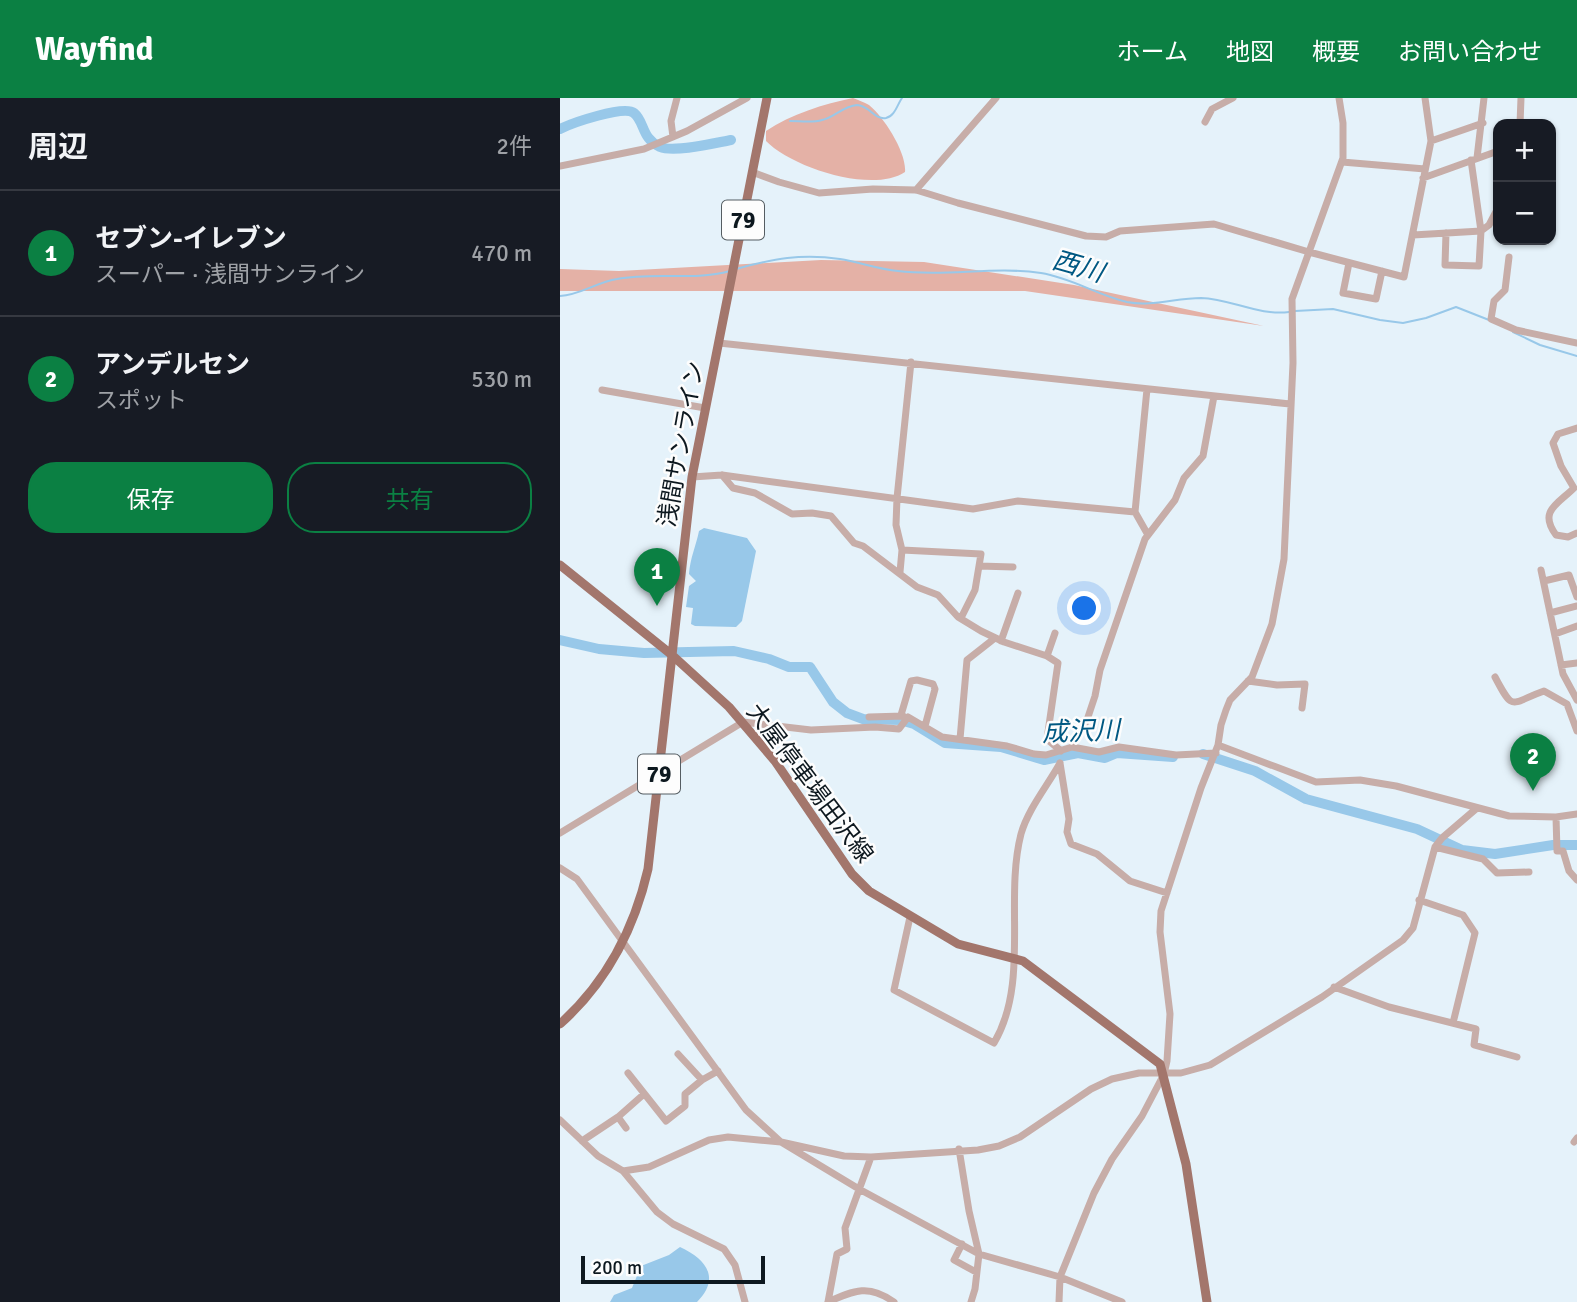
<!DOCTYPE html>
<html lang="ja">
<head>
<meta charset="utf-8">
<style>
	:root { --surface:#171b24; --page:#20242c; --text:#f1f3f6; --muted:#9ea1a6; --line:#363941; --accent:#0b8043 }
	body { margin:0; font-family:Signika,"Noto Sans JP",sans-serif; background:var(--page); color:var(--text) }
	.controls { position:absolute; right:21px; top:21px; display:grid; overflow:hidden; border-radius:14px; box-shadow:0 2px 5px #0004 }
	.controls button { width:63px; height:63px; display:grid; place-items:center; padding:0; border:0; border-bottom:2px solid var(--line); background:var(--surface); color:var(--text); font:35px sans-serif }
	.scale { position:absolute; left:21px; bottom:18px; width:184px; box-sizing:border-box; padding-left:7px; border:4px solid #0d181f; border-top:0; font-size:19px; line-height:24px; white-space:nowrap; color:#0d181f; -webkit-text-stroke:5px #fdfdfd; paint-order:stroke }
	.you { position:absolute; left:525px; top:511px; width:24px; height:24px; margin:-18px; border:5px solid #fff; border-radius:50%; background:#1a73e8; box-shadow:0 0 0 10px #1a73e833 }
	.badge { display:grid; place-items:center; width:46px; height:46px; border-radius:50%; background:var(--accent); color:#fff; font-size:23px; font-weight:700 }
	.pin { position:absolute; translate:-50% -58px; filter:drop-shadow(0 2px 4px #0008) }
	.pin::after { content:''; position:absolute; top:37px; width:24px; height:21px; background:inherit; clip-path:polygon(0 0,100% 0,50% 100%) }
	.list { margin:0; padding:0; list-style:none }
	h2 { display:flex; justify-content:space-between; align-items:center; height:91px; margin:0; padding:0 28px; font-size:30px }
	h2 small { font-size:23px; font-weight:400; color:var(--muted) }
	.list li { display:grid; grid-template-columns:46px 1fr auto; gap:21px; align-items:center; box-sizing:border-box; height:126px; padding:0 28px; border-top:2px solid var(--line) }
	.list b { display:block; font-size:26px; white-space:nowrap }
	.list p { margin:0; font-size:23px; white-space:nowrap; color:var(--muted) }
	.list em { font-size:23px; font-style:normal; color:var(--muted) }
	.actions { display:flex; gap:14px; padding:21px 28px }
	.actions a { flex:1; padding:16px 0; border:2px solid var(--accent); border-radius:28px; text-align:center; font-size:24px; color:var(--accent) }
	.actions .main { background:var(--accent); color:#fff }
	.map { position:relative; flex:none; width:1017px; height:1204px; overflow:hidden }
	header { display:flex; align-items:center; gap:42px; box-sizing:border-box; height:98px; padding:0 35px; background:var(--accent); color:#fff }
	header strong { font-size:33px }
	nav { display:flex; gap:38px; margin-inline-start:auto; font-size:24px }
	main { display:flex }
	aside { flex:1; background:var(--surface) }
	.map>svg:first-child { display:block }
	.green { fill:#e4b1a6 }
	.water { fill:#98c8e9 }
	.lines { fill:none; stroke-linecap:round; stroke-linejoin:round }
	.stream { stroke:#98c8e9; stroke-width:2 }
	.river { stroke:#98c8e9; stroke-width:10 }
	.minor { stroke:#c7ada8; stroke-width:7 }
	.major { stroke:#a3766c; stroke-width:9 }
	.labels { text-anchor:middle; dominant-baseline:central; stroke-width:5; stroke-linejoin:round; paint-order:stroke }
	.shield { fill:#fdfdfd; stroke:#555d62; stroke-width:2 }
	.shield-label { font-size:23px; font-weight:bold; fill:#0d181f }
	.street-label { font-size:24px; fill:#0d181f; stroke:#fdfdfd }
	.water-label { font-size:26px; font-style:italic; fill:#005882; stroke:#fdfdfd }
</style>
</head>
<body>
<header>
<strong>Wayfind</strong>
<nav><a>ホーム</a><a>地図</a><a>概要</a><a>お問い合わせ</a></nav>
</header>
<main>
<aside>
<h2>周辺<small>2件</small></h2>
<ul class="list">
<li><span class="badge">1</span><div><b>セブン-イレブン</b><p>スーパー · 浅間サンライン</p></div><em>470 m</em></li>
<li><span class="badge">2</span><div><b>アンデルセン</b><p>スポット</p></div><em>530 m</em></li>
</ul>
<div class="actions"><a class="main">保存</a><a>共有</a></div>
</aside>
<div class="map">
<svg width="1017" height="1204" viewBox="0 0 1017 1204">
	<rect width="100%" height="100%" fill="#e5f2fa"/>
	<path class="green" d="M293,0C298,2 304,4 309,7C324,19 347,55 345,74C312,96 231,69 206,43V33C231,16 264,6 293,0Z
		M261,162L364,164L514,187L704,228L465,193H0V171L59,173Z"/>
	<path class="water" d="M144,430L187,440L196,453L182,523L176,529L135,528L131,526L133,510L126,509L129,488L136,483L129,476C130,460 136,448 139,433Z
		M120,1149C146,1161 161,1180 137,1204H50L54,1197L72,1190L81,1168L109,1157Z"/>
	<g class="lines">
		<path class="stream" d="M230,23C240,23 253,25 262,22C275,19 283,8 297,7C309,7 314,22 326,20C335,18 337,7 342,0
			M176,171C213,161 241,155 280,161C299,164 318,171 338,173C385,179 434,168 481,175C512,180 537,197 567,204C591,209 616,200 641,200C671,201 699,218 729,214
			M0,198C20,197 37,184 57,181C95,174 133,183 170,173
			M735,213L773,211L820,222L843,225L866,220L896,209L929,222
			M953,234L980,247L1017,258"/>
		<path class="river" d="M0,31C12,25 64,7 74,15C85,24 81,40 100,49C114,55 155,45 171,42
			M0,542L39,551L84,555L174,553L209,561L229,569H250L273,604L287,615L303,621L340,622L354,626L385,645L441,649L484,662L518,655L545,660L557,655L613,659
			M643,656L695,673L746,701L857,731L902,752L935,756L993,747H1017"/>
		<path class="minor" d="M645,24L652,11L673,0
			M960,26L961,0
			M113,39L111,23L117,0
			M871,43L923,25
			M917,60L924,0
			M782,64L865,71
			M0,68L84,51L127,33L187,0
			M192,74L219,84L259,95L313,91L356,92L398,105L526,138L546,139L560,133L654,126L749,154L844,179L871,43L865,0
			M863,80L938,53
			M356,92L436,0
			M886,135L885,167L919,168L921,133L911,62
			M853,137L921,133L929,127L938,110
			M949,159L945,192L934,203L931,221L956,232L1017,245
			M789,165L783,195L816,201L822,173
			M159,245L730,306
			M42,292L145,310
			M1017,330L998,336L993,345L1001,368L1014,390C998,406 978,413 996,437L1008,439L1017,435
			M162,377L173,390L195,395L232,416L252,415L271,418L294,445L303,448L357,489L378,497L398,519L421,533L444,544L487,558L498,565L487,641L501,653
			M132,379L162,377L413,411L458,403L575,414L587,291
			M575,414L588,437
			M342,452L421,456L415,492L401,520
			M419,468L453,469
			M981,472L1003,576L1017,602
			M340,474L342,452L336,427L337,400L351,264
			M984,483L1009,477L1017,499
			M990,515L1017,508
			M995,536L1017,528
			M441,543L458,495
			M487,558L495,535
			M1001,567L1017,565
			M935,579C954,615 950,605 984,593L1007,606L1017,633
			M688,583L717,587L745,586L742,610
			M341,617L351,583L357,582L373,586L375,591L365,628
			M309,619L343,618
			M400,641L407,562L435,540
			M658,647L756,684L800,682L836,688L949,718L996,719L1017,716
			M512,649L527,622L535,598L540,572L585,441L615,402L624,380L643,358L654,298
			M500,665L509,721L507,734L511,746L537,756L570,783L607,795
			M996,719L997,753H1003L1009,773L1017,782
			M0,735L183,624L251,632L315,629L339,631L348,619L382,639L447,648L474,656L486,657L512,649L539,654L559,649L616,657L656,655
			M875,749L923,761L937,775L969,774
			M0,770L17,781L186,1012L221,1044L299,1091L419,1156L500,1179L562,1204
			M859,802L903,817L915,835L893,925
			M350,819L334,892L434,945C470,884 444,802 461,736C468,711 488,687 500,665
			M774,889L829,909L916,931L914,947L957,959
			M118,956L142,982
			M68,975L106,1023L125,1008V996L142,982L158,973
			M58,1019L66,1030
			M0,1022L38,1058L63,1073L97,1114L113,1126L164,1151L175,1167L185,1204
			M22,1043L58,1019L84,996
			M1014,1044L1017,1040
			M399,1051L409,1113L419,1156L415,1191L411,1204
			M63,1073L89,1069L149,1042L168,1039L221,1044L284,1058L311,1059L418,1052L439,1048L460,1039L531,991L552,981L579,975H621L650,967L762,899L843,842L853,830L875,749L882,740L917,710
			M402,1146L394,1162L416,1174
			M268,1204L277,1156L287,1151L285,1130L311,1059
			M268,1204C295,1192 309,1186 334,1204
			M499,1204L500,1179L534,1095L552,1061L582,1018L604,976L607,963L610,916L600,834L601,813L641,690L658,647L661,627L666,612L670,602L692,579L712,526L724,461L733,265L732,201L783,60V25L779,0"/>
		<path class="major" d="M0,467L112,557L169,609L215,663L292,776L309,793L398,846L463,863L600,966L626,1066L647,1204
			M0,926C47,884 74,832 88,771L132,379L207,0"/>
	</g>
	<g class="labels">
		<g class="shield">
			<rect x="162" y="102.5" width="42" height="39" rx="5"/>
			<rect x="78" y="656.5" width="42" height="39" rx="5"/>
		</g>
		<g class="shield-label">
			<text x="183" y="122">79</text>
			<text x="99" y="676">79</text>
		</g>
		<g class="street-label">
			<text transform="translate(121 346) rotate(-80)">浅間サンライン</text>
			<text transform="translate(250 685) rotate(53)">大屋停車場田沢線</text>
		</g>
		<g class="water-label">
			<text transform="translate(518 169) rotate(16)">西川</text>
			<text transform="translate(521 634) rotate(-2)">成沢川</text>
		</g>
	</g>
</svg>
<div class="controls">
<button>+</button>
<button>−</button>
</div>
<div class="scale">200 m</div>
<div class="you"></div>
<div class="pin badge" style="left:97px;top:508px">1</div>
<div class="pin badge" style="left:973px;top:693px">2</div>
</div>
</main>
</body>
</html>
